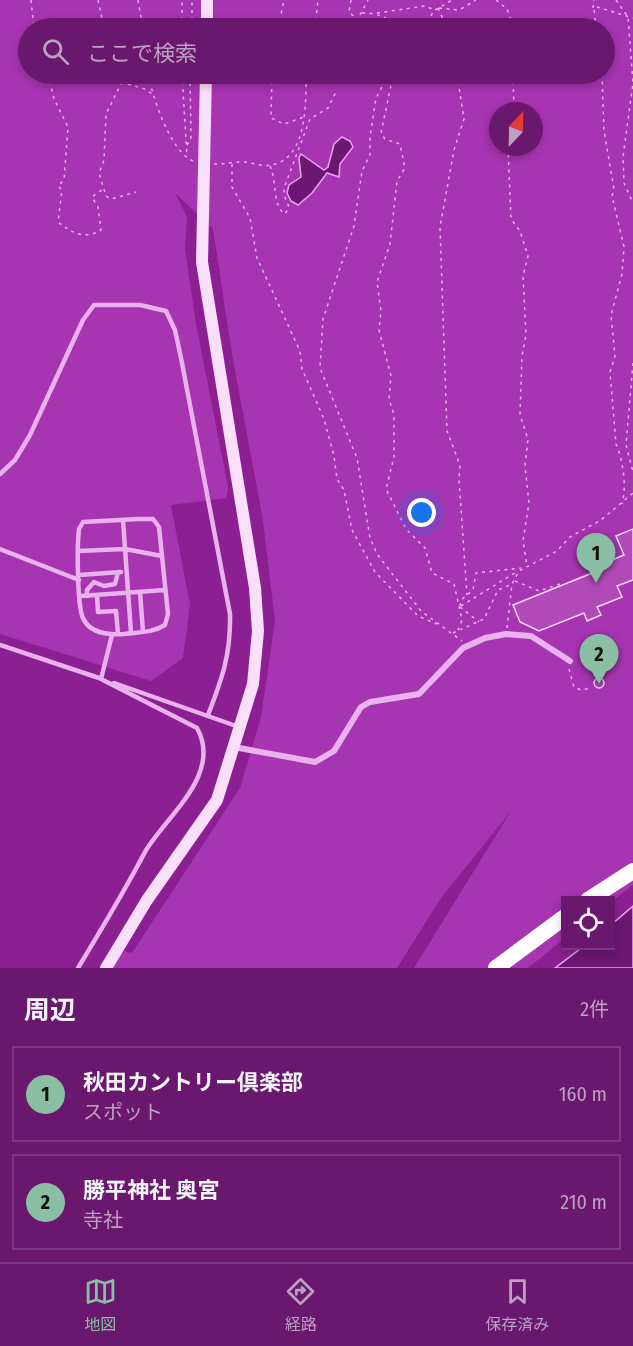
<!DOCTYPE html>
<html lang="ja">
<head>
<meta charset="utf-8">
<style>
	:root { --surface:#69186e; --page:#712576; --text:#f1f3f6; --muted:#bda0c2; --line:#7c3781; --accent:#8abfa5 }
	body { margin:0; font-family:"Fira Sans Condensed","Noto Sans JP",sans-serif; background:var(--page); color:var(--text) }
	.controls { position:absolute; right:18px; bottom:18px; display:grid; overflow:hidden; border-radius:0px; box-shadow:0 3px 9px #0003 }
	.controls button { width:54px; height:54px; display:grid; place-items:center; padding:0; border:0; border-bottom:2px solid var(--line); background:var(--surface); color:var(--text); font:30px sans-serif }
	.compass { position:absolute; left:489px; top:102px; width:54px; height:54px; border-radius:50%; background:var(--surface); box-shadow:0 3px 9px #0003; rotate:22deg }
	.you { position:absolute; left:422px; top:513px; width:21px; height:21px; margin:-15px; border:4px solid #fff; border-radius:50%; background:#1a73e8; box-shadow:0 0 0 9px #1a73e833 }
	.badge { display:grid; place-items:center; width:39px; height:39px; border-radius:50%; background:var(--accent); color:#111; font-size:20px; font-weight:700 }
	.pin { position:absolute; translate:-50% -50px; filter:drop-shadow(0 2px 3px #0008) }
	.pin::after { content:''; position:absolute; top:32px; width:21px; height:18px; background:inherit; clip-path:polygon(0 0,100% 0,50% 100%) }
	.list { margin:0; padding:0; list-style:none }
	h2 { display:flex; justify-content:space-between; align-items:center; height:78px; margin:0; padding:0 24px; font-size:26px }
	h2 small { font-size:20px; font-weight:400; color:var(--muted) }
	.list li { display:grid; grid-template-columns:39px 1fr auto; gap:18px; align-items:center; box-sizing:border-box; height:96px; margin:0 12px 12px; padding:0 12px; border:2px solid var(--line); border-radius:0px }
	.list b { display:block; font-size:22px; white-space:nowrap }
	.list p { margin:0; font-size:20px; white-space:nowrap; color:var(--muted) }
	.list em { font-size:20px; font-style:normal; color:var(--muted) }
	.icon { flex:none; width:33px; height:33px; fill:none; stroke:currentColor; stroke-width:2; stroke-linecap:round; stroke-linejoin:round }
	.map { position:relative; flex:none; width:633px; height:968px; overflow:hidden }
	.search { position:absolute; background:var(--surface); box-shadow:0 3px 9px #0003; left:18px; right:18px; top:18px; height:66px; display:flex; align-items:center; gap:15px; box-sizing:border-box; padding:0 21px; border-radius:33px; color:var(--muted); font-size:22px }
	.sheet { height:294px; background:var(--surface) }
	nav { display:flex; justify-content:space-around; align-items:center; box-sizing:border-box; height:84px; border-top:2px solid var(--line); background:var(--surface); font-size:16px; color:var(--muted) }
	nav a { display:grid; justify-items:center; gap:3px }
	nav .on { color:var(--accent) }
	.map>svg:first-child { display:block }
	.green { fill:#a734b0; fill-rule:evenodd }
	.water { fill:#6d1672; stroke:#e9a6ef; stroke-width:1.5 }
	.building { fill:#b249b9; stroke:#f7d8fa; stroke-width:1.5 }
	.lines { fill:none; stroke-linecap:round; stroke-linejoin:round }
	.path { stroke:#e9b2ed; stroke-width:1.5; stroke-dasharray:3 4.5; stroke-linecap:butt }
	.lane { stroke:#e9b2ed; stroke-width:4.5 }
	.street { stroke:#e9b2ed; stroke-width:6 }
	.secondary { stroke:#f9dffa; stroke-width:12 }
	.highway { stroke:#fff; stroke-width:16 }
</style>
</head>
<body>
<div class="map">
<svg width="633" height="968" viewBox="0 0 633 968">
	<rect width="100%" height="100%" fill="#8c2093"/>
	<path class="green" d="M0,0H633V885L611,902L566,900L565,938L528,968H414L511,811L441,898L397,968H110L123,951L132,953L240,788L261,717L275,621L263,520L232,354L213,229L175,193L187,217L185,249L196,324L228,487L226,498L171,505L190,605L183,658L151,681L0,634ZM28,28H604V74H28ZM498,111H534V147H498Z"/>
	<path class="water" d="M342,137L350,141L353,147L340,164L339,177L327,173L312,193L298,205L291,201L287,193L289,185L301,177L299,158L301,154L324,170L328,167L334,144Z
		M633,906V968H555L584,946H610L611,925Z"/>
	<path class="building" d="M633,529V580L617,586L622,597L597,607L601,615L587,621L584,613L539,631L520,622L513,605L607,567L605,563L624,555L616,536Z
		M594 683a5 5 0 1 1 10 0a5 5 0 1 1-10 0Z"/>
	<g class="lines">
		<path class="path" d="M31,0L34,28
			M98,0L103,23L111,28
			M138,0L143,28
			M351,0L349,12L357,19
			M496,0L507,9L514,28
			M616,0L628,17L633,83L623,157L624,183L633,203
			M438,8L447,28
			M439,8L459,10L476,0
			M593,8L594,0
			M362,13C379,13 386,17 399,28
			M377,13L425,6L435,10
			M357,22L365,28
			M182,28V0
			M192,28V0
			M278,28L284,0
			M315,28L318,0
			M353,28L368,0
			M422,28L435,10L452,0
			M596,28L594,9L597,7L633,18
			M48,74L54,99L68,127L64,180L58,186L62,190L58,222C72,233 85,240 101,230L98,207L92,197L103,189
			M119,74L123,83L145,89L155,96
			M148,74C153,98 170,151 193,161
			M182,74L187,156
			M272,74L271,118L284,124L304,117
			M307,74L306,76L319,74
			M389,74L376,98L370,137V155L362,171L354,226L323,319L320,368L357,458L370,538L377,554L421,611L462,641
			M400,74L391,85L381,133L385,139L400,144L405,168L397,181L390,244L377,282L381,311L379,330L391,376L389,399L394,415V457L386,489L406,529L425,548L432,573L454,584L462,620L458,630
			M435,74L445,79L456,74
			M457,74L464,119L454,150L440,227L447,431L460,465L459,480L467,595
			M513,74L514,111
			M602,74L604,131L614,189L612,196L624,247L622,274L611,315L615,356L610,372L616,444C623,459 627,487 622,504
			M122,82L106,114L104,160L99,173L106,196L111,199L136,192
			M187,145L191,139L190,74
			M508,147L511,219L520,231L528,256L523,276L526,335L522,356L520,415L528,439L525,466L529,503L523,541L527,566
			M214,164C224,164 233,162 242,162C252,162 262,167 270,165C307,161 306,103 306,76
			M232,164V187L250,218L257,258L300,351L302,369L324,419L334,456L337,479L344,490L352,530L375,572L418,616L437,624
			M270,166C277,180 272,206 285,214L289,207L284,195V188L310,119L328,108L336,92
			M633,363L626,445L633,472
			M515,581L539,591L563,583
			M460,606L461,600L473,590L476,573L521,568
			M461,606L518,571
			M460,607L479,622
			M507,628L512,584L519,571L557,551L570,537L601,520L633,493
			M453,633L484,619L498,590L510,585
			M569,669L574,687L581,690L592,688"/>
		<path class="lane" d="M0,474L15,460L30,435L83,320L94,305H140L166,311L175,330L181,358L230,614C231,654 222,679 208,715
			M138,519H153L159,527L168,614L165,625C152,633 139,632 124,634C110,635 90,634 83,618C77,606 77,544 79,529L83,522Z
			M123,520L131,633
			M0,549L79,580
			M78,551L125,549L162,556
			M79,575L121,572
			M140,592L143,632
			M97,595L98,612L116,611L118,634
			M81,596L165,590
			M87,596V590L94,582L104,586L115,584L118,572
			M0,645L99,678L197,728C223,775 165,817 145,852C124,892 101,930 78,968
			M101,679L112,635
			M114,683L239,727"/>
		<path class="street" d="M234,747L315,762L334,751L361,707L370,702L419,694L463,648L485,638L506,634L531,636L570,661"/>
		<path class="secondary" d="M207,28V0
			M106,968L147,900L217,800L253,684L258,631L255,588L202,262L206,74"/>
		<path class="highway" d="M588,900L633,871
			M496,968L566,916"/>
	</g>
</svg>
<div class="controls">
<button><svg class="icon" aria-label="locate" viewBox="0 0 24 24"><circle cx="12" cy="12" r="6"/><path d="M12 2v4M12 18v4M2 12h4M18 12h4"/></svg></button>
</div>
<svg class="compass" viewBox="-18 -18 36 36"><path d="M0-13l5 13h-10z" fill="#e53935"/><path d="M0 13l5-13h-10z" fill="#bda0c2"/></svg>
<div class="you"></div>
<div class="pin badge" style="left:596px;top:583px">1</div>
<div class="pin badge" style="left:599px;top:684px">2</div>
<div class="search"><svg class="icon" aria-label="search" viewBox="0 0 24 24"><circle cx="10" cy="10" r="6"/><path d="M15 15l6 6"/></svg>ここで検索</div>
</div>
<section class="sheet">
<h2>周辺<small>2件</small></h2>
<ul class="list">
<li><span class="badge">1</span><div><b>秋田カントリー倶楽部</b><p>スポット</p></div><em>160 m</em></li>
<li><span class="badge">2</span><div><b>勝平神社 奥宮</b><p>寺社</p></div><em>210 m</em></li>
</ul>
</section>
<nav>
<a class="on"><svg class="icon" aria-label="map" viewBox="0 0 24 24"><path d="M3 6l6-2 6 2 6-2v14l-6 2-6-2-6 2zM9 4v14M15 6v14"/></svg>地図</a>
<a><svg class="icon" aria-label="directions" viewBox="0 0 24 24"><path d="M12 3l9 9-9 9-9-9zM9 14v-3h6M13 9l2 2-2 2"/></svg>経路</a>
<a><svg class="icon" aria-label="saved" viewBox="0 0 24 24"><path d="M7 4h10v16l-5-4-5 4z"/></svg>保存済み</a>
</nav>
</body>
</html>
